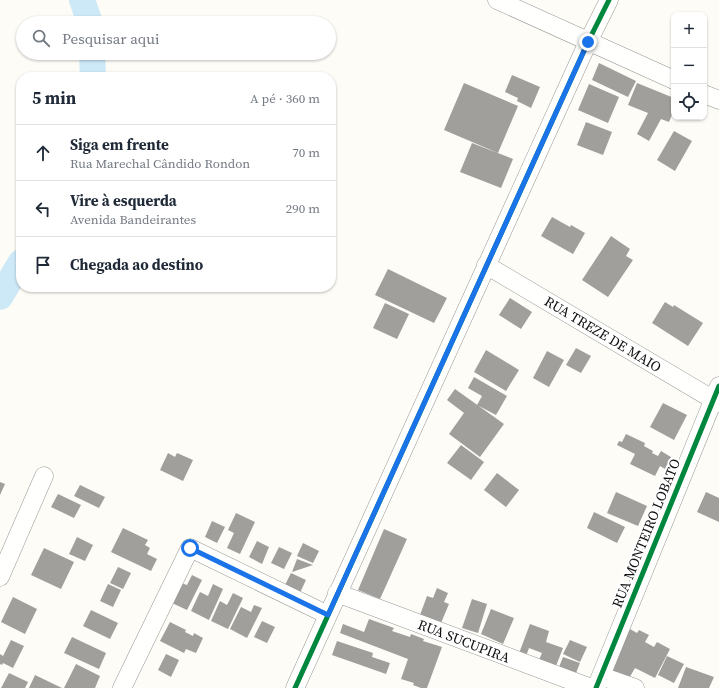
<!DOCTYPE html>
<html lang="pt">
<head>
<meta charset="utf-8">
<style>
	:root { --surface:#fff; --page:#f2f2f3; --text:#1f2937; --muted:#747a83; --line:#e0e1e3 }
	body { margin:0; font-family:"Source Serif 4",serif; background:var(--page); color:var(--text) }
	.controls { position:absolute; right:12px; top:12px; display:grid; overflow:hidden; border-radius:8px; box-shadow:0 1px 3px #0004 }
	.controls button { width:36px; height:36px; display:grid; place-items:center; padding:0; border:0; border-bottom:1px solid var(--line); background:var(--surface); color:var(--text); font:20px sans-serif }
	.stop { position:absolute; width:12px; height:12px; margin:-9px; border:3px solid #1a73e8; border-radius:50%; background:#fff }
	.stop.end { background:#1a73e8; border-color:#fff; box-shadow:0 1px 4px #0008 }
	.list { margin:0; padding:0; list-style:none }
	h2 { display:flex; justify-content:space-between; align-items:center; height:52px; margin:0; padding:0 16px; font-size:17px }
	h2 small { font-size:13px; font-weight:400; color:var(--muted) }
	.list li { display:grid; grid-template-columns:26px 1fr auto; gap:12px; align-items:center; box-sizing:border-box; height:56px; padding:0 16px; border-top:1px solid var(--line) }
	.list b { display:block; font-size:15px; white-space:nowrap }
	.list p { margin:0; font-size:13px; white-space:nowrap; color:var(--muted) }
	.list em { font-size:13px; font-style:normal; color:var(--muted) }
	.icon { flex:none; width:22px; height:22px; fill:none; stroke:currentColor; stroke-width:2; stroke-linecap:round; stroke-linejoin:round }
	.map { position:relative; flex:none; width:719px; height:688px; overflow:hidden }
	.search { position:absolute; background:var(--surface); box-shadow:0 1px 3px #0004; left:16px; top:16px; width:320px; height:44px; display:flex; align-items:center; gap:10px; box-sizing:border-box; padding:0 14px; border-radius:22px; color:var(--muted); font-size:15px }
	.panel { position:absolute; background:var(--surface); box-shadow:0 1px 3px #0004; left:16px; top:72px; width:320px; height:220px; border-radius:16px }
	.map>svg:first-child { display:block }
	.lines { fill:none; stroke-linecap:round; stroke-linejoin:round }
	.river { stroke:#cde8f7; stroke-width:26 }
	.building { fill:#a19f9c }
	.minor-casing { stroke:#979795; stroke-width:19 }
	.minor { stroke:#fffffe; stroke-width:18 }
	.cycleway-casing { stroke:#fff; stroke-width:8 }
	.cycleway { stroke:#00873e; stroke-width:5 }
	.route { stroke:#1a73e8; stroke-width:5 }
	.labels { text-anchor:middle; dominant-baseline:central; stroke-width:4; stroke-linejoin:round; paint-order:stroke }
	.street-label { font-size:14px; fill:#111; stroke:#fff }
</style>
</head>
<body>
<div class="map">
<svg width="719" height="688" viewBox="0 0 719 688">
	<rect width="100%" height="100%" fill="#fdfcf7"/>
	<g class="lines">
		<path class="river" d="M82,0L90,23
			M92,53L93,77
			M0,297L21,262"/>
	</g>
	<path class="building" d="M599,63L636,81L628,97L592,80Z
		M512,75L540,87L531,108L517,101L518,98L505,92Z
		M464,83L518,106L498,153L444,130Z
		M637,83L674,98V110L669,122L661,119L649,141L637,134L648,113L628,105Z
		M589,84L619,97L608,123L578,110Z
		M586,122L612,132L603,155L577,145Z
		M674,131L692,141L675,171L657,160Z
		M472,143L513,159L501,188L460,172Z
		M552,217L570,227L571,225L585,233L573,254L541,236Z
		M611,236L630,249L626,256L633,260L608,297L582,280Z
		M388,269L447,298L434,323L375,295Z
		M510,298L532,312L521,329L499,315Z
		M665,302L673,307L674,305L703,323L688,346L652,323Z
		M385,303L409,314L397,339L373,328Z
		M576,348L591,356L581,373L566,365Z
		M486,350L519,370L506,391L474,372Z
		M547,351L564,360L549,387L533,378Z
		M474,377L507,396L496,415L477,405L482,396L468,388Z
		M455,389L504,424L480,457L449,434L464,413L447,400Z
		M663,403L687,415L674,440L650,427Z
		M626,434L645,443L644,446L653,451L652,453L658,456L661,451L671,457L665,469L660,466L655,476L630,464L635,454L617,445L619,441L622,442Z
		M461,445L484,462L471,480L447,463Z
		M168,453L175,457L177,453L193,460L183,481L160,470Z
		M497,473L519,490L506,507L484,490Z
		M0,482L5,484L0,495Z
		M80,485L105,497L99,508L74,496Z
		M616,492L647,506L638,526L607,513Z
		M706,492L719,498V522L697,512Z
		M58,494L81,505L74,518L51,507Z
		M594,512L625,527L617,543L587,528Z
		M236,513L255,522L240,554L227,548L234,533L228,530Z
		M212,521L225,527L217,543L205,537Z
		M123,528L148,540L145,545L150,548L147,554L157,559L151,571L111,552Z
		M384,529L407,539L380,599L358,590Z
		M77,537L93,545L85,561L69,554Z
		M257,541L269,547L262,564L249,557Z
		M303,543L319,551L313,563L297,556Z
		M279,547L292,553L284,569L271,563Z
		M44,548L74,562L61,589L31,575Z
		M297,559L313,565L292,572Z
		M118,567L131,573L123,589L110,583Z
		M291,573L306,580L298,597L283,589Z
		M192,575L202,580L187,610L172,603L181,583L187,585Z
		M108,584L121,590L113,607L100,601Z
		M213,584L223,589L209,620L191,611L200,592L208,596Z
		M437,588L448,593L444,602L449,604L441,623L420,615L427,596L433,598Z
		M233,593L243,598L228,629L211,621L220,601L227,605Z
		M13,597L37,609L25,634L1,622Z
		M472,599L487,604L478,633L462,628Z
		M254,605L262,608L247,638L230,629L241,607L251,612Z
		M491,609L514,618L503,644L481,634Z
		M91,610L118,623L110,639L83,626Z
		M369,619L394,628L392,631L410,637L411,634L424,639L423,641L442,647L427,688H421L413,685L414,683L401,679L408,659L340,633L343,624L364,632Z
		M262,621L275,627L267,643L254,637Z
		M170,622L186,630L185,632L193,636L194,633L203,638L196,653L186,649L184,653L160,641Z
		M530,624L549,631L546,642L563,648L556,666L539,660L542,653L529,648L525,659L518,656Z
		M630,629L637,633L639,630L649,635L645,642L654,647L657,642L670,649L655,678L635,668L628,680L609,670Z
		M72,637L106,653L99,669L64,653Z
		M11,640L24,646L13,668L3,663L2,665L0,664V654L3,656Z
		M570,640L587,647L580,662L563,654Z
		M337,641L373,653L372,657L390,663L386,674L332,655Z
		M166,654L179,660L171,677L158,670Z
		M667,656L684,664L674,683L658,675Z
		M563,657L580,663L576,673L559,667Z
		M76,664L100,676L95,688H64Z
		M686,667L714,677L709,688H678Z
		M9,673L28,682L25,688H1Z
		M35,675L62,688H29Z"/>
	<g class="lines">
		<g class="minor-casing">
			<path id="minor" d="M497,0L674,80
				M704,94L719,100
				M486,265L719,403
				M0,577L44,476
				M337,593L591,688
				M601,676L635,688
				M122,688L190,548L328,615
				M295,688L588,42L609,0
				M596,688L719,386"/>
		</g>
		<use href="#minor" class="minor"/>
		<g class="cycleway-casing">
			<path id="cycleway" d="M295,688L588,42L609,0
				M596,688L719,386"/>
		</g>
		<use href="#cycleway" class="cycleway"/>
	</g>
	<g class="lines">
		<path class="route" d="M190,548L328,615L588,42"/>
	</g>
	<g class="labels">
		<g class="street-label">
			<text transform="translate(603 334) rotate(31)">RUA TREZE DE MAIO</text>
			<text transform="translate(646 533) rotate(-68)">RUA MONTEIRO LOBATO</text>
			<text transform="translate(464 641) rotate(21)">RUA SUCUPIRA</text>
		</g>
	</g>
</svg>
<div class="controls">
<button>+</button>
<button>−</button>
<button><svg class="icon" aria-label="locate" viewBox="0 0 24 24"><circle cx="12" cy="12" r="6"/><path d="M12 2v4M12 18v4M2 12h4M18 12h4"/></svg></button>
</div>
<div class="stop" style="left:190px;top:548px"></div>
<div class="stop end" style="left:588px;top:42px"></div>
<div class="search"><svg class="icon" aria-label="search" viewBox="0 0 24 24"><circle cx="10" cy="10" r="6"/><path d="M15 15l6 6"/></svg>Pesquisar aqui</div>
<section class="panel">
<h2>5 min<small>A pé · 360 m</small></h2>
<ul class="list">
<li><svg class="icon" aria-label="ahead" viewBox="0 0 24 24"><path d="M12 20V5M6 11l6-6 6 6"/></svg><div><b>Siga em frente</b><p>Rua Marechal Cândido Rondon</p></div><em>70 m</em></li>
<li><svg class="icon" aria-label="left" viewBox="0 0 24 24"><path d="M17 20v-9H6M10 6l-5 5 5 5"/></svg><div><b>Vire à esquerda</b><p>Avenida Bandeirantes</p></div><em>290 m</em></li>
<li><svg class="icon" aria-label="arrive" viewBox="0 0 24 24"><path d="M6 21V4h12l-3 4 3 4H6"/></svg><div><b>Chegada ao destino</b></div></li>
</ul>
</section>
</div>
</body>
</html>
